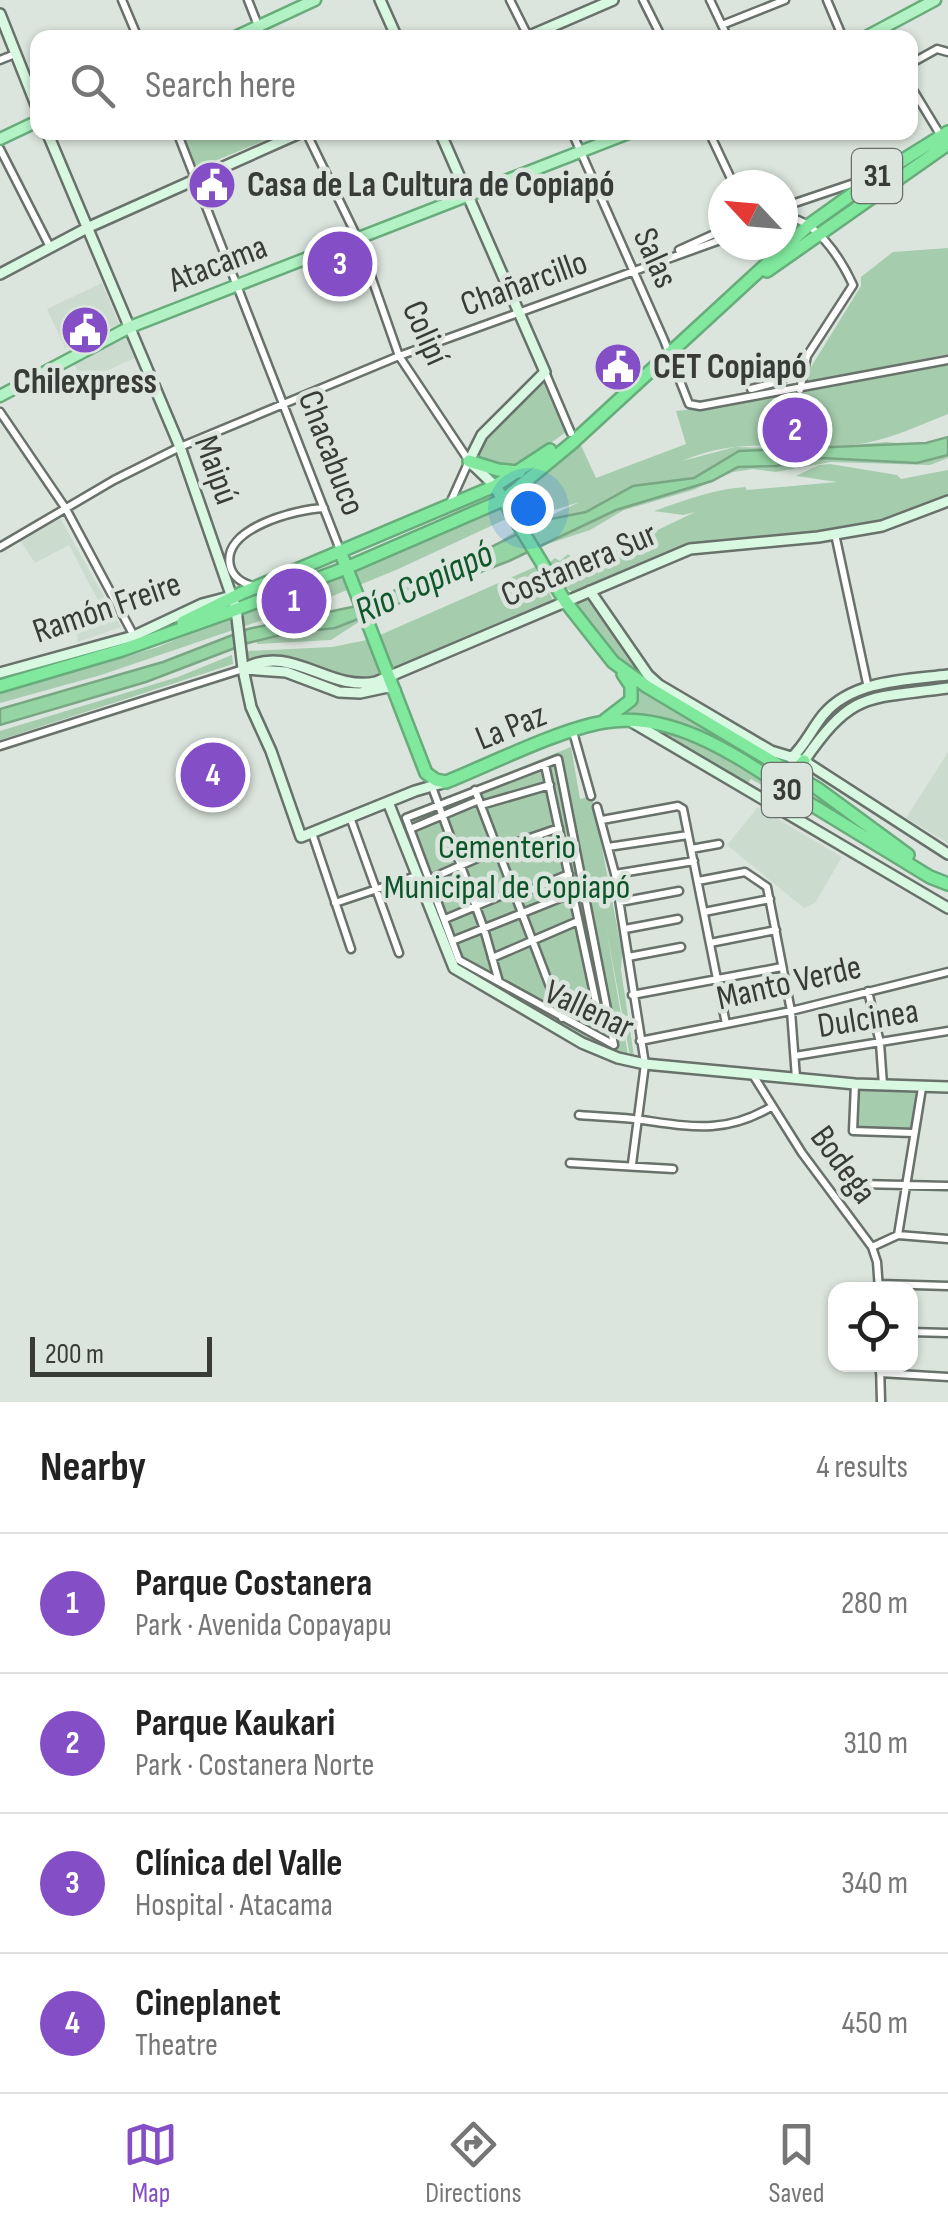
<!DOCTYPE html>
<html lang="en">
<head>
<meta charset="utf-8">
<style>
	:root { --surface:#fff; --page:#f6f6f6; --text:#222; --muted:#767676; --line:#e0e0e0; --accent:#844fc6 }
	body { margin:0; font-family:"Sofia Sans Condensed",sans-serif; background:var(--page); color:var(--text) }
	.controls { position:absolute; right:30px; bottom:30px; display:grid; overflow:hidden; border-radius:20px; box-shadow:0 2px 8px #0004 }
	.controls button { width:90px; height:90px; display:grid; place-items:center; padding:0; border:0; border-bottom:2px solid var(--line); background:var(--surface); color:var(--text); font:50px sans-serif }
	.compass { position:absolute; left:708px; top:170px; width:90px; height:90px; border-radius:50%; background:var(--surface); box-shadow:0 2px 8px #0004; rotate:296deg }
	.scale { position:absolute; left:30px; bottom:25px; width:182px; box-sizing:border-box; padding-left:10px; border:5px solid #383b38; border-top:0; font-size:28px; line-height:35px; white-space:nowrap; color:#383b38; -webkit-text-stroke:8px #dbe5dd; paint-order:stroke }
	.you { position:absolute; left:528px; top:508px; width:35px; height:35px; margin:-25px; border:8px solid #fff; border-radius:50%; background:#1a73e8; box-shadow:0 0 0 15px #1a73e833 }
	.badge { display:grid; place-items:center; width:65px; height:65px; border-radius:50%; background:var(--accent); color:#fff; font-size:32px; font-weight:700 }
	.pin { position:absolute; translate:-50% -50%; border:5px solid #fff; box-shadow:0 2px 10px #0006 }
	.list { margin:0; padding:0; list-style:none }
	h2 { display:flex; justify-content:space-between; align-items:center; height:130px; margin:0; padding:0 40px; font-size:42px }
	h2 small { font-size:32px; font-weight:400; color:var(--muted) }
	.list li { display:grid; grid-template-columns:65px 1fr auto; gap:30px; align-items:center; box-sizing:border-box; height:140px; padding:0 40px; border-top:2px solid var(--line) }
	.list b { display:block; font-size:38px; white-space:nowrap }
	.list p { margin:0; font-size:32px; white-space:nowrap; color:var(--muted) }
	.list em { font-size:32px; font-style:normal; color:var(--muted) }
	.icon { flex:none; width:55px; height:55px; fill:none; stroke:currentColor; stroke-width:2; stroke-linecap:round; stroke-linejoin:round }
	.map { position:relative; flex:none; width:948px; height:1402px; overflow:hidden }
	.search { position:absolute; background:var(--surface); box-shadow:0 2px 8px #0004; left:30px; right:30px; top:30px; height:110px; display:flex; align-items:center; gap:25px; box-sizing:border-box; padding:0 35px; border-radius:20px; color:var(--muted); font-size:38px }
	.sheet { height:690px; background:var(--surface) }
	nav { display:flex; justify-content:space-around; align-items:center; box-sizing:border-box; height:140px; border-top:2px solid var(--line); background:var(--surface); font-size:28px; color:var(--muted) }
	nav a { display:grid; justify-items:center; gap:5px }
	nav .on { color:var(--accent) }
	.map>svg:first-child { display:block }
	.built { fill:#cbdbce }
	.green { fill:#a5ccad }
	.water { fill:#95d5a4; stroke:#79a784; stroke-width:2.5 }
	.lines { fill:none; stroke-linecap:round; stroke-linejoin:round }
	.street-casing { stroke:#68716a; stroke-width:11 }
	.secondary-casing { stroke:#68716a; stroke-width:14 }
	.primary-casing { stroke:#67ac7a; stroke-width:15 }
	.highway-casing { stroke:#67ac7a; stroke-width:16 }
	.street { stroke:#fff; stroke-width:6 }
	.secondary { stroke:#d9f8e2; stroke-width:9 }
	.primary { stroke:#b3f2c5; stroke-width:10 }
	.highway { stroke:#80e99e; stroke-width:11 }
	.labels { text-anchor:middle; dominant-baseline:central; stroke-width:9; stroke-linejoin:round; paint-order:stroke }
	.shield { fill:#dbe5dd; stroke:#696e6a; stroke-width:2.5 }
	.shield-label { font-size:32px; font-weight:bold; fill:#383b38 }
	.poi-label { font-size:35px; font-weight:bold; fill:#383b38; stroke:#dbe5dd; text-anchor:start }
	.street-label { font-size:35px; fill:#383b38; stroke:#dbe5dd }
	.park-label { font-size:35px; fill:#0b5529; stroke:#dbe5dd }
	.water-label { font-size:38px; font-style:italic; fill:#10582c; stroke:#dbe5dd }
</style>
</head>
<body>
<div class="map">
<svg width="948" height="1402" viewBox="0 0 948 1402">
	<rect width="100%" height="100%" fill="#dbe5dd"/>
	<path class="built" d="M102,283L119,324L65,348L47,309Z
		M120,335H127L137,357L93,377L98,387L87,391L71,357Z
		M59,516L121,627L78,642L77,632L109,621L69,545L35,563L18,537Z
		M948,752V843L906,818Z
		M758,807L842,857L815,903L804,908L727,845Z"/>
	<path class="green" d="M182,133H283L200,167L195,164Z
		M948,248V354L808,382L806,375L861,286V277L893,252Z
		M948,365V414C917,426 885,442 852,445C789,451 742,435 682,461L735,447L811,449L885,442L924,445L948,438V458L930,465L831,462L776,472L753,469L733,472L693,490L624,510L590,530L517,554L365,618L331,640L257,644L255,628L334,619L417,584L477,556L514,532L580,502L541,514H520L509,498L579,441L596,478L686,444L676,411L734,404Z
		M542,380L566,432L515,469L476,457C488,425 517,404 542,380Z
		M830,464L897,475L901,479L948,470V499L882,524L853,531L719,540L685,547L572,592L565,587L550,562L555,558L560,561L568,554L576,561L609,545L612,552L695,512L683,515L654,511C683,501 714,489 745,487L747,490L837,482L796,476L819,465Z
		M498,505L506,519L396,570L330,597L101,675L0,703V694L158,647Z
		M535,567L553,600L394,670L380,635Z
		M587,597L590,598L656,684C620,668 599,640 576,609V601Z
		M367,640L381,670V675C331,689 305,650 249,660L247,651L332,647Z
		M232,655L233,664L0,740V731L178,677Z
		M632,682L779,770C760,771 740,751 724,743C690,725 654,723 617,718C634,709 635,700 632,682Z
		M659,729C704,743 742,767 782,792L776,793L751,779L746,785L658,732Z
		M571,747L580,799L592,796L622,952L621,970L634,1056H630L606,927L628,1055L582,1037L458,965L397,817Z
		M855,1084L922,1088L913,1133L853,1131Z"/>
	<path class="water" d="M948,437V455L917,463L822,458L776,466L738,467L712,481L616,510L509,561L335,628L289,633L248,643L146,682L0,725V709L163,662L248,629L352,607L430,577L546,520L586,512L633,486L694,478L739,451L926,443Z"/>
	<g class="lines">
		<g class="street-casing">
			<path id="street" d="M122,0L138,38
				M248,0L263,38
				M510,0L529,38
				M643,0L662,38
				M710,0L728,38
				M827,0L843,38
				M722,25L785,0
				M0,60L15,54
				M910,64L937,49L948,52
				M910,85L941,136
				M177,132L340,550
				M306,132L358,239L399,356L469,461L451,501
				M572,132L664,340L689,404L700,406L948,360
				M709,132L734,185
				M0,149L50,247
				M783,207L869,178
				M783,217C815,217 841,259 853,285L807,356L800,390
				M679,250L723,230
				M545,372L571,433
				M751,389L781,381L802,361
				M0,412L66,509L134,636
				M835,534L868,688
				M0,547L114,480L180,447L399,356L723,239
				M253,586C242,583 233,578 230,566C221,528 297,509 324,508
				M573,732L591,796
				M0,746L243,669
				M558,759L614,1045L459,960L406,818Z
				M545,765L597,1007
				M432,787L484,929L499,982
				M475,790L562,1018
				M481,805L550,785
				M597,807L615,874L645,1064L632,1164
				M350,817L399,953
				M602,820L678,806L683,809L726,1024
				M410,829L479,800
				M312,833L351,949
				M608,847L688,835
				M691,849L719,844
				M615,874L694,861
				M430,879L498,849L559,828
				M698,881L745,872L767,887L791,1011L796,1078
				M516,896L569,874
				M620,902L679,891
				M335,903L416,876
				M704,912L770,899
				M445,919L514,890
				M625,929L678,919
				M452,941L573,893
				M710,943L776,930
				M628,957L681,947
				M492,958L578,921
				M868,991L880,1043L883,1085
				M632,995L782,967
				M640,1041L791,1011L948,972
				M795,1056L948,1031
				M753,1075L802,1153L872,1247L877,1262L879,1290
				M855,1084L853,1131L913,1133
				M579,1115C600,1117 621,1117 642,1120C692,1127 725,1134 771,1107
				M570,1163L673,1169
				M860,1184L948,1186
				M898,1235L922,1088
				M872,1247L898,1235L948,1239
				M879,1284L948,1286
				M910,1332L948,1333
				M880,1364L881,1402
				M880,1373L948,1377"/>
		</g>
		<g class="secondary-casing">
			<path id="secondary" d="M380,0L397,38
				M0,14L38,110
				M525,38L613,0
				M47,132L180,447L236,609L243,669L251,707L271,751L301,837L415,791L446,782
				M440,132L545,372L482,435L469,461L495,486
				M0,274L89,227L302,132
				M590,591L648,675L659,685L771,751L804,761L948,854
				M243,669C291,642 328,692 376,682L690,549L818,537L882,526L948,501
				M245,669L286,672L339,692L360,693L388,687L395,690
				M0,673L134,636L202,604L225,598
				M632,722L948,908
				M791,758C805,746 812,728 824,714C853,680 907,680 948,675
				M804,761C853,690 867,699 948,688
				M388,802L454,968L582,1043L618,1058L645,1064L855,1084L948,1087"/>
		</g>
		<g class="primary-casing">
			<path id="primary" d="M233,38L315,0
				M864,38L935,0
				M0,139L38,121
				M0,396L130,327L631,132"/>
		</g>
		<g class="highway-casing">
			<path id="highway" d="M767,271L948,144
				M469,461L498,470L519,472
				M495,486L565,601L613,662L646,686L818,789L908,855
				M340,551L426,773L436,780L446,782C491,764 558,730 604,722C681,709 751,767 812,805C851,829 890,853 930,877L948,884
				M183,622L242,593L495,486L550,450
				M0,686L122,650L229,612L346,568L503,500L572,443L809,225L879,175L948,132
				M605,720L631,700V686L623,674
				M789,778L804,761"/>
		</g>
		<use href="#street" class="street"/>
		<use href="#secondary" class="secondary"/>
		<use href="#primary" class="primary"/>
		<use href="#highway" class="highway"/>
	</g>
	<defs>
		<g id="civic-disc" transform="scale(2.5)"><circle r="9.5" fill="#844fc6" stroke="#dbe5dd"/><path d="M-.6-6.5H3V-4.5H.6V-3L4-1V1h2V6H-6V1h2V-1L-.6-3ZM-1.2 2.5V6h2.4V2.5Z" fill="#fff"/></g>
	</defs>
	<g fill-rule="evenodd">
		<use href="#civic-disc" x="212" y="185"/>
		<use href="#civic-disc" x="85" y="330"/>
		<use href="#civic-disc" x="618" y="367"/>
	</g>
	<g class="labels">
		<g class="shield">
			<rect x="852" y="149" width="50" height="54" rx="8"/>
			<rect x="762" y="763" width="50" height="54" rx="8"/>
		</g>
		<g class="shield-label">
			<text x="877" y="176">31</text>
			<text x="787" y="790">30</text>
		</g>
		<g class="poi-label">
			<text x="247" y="185">Casa de La Cultura de Copiapó</text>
			<text x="653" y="367">CET Copiapó</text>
			<text x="85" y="382" text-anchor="middle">Chilexpress</text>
		</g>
		<g class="street-label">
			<text transform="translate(655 258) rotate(66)">Salas</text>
			<text transform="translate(218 264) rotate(-21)">Atacama</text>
			<text transform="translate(524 284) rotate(-20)">Chañarcillo</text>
			<text transform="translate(425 333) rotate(66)">Colipí</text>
			<text transform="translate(331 453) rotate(69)">Chacabuco</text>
			<text transform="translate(216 470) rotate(70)">Maipú</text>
			<text transform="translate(579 565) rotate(-23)">Costanera Sur</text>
			<text transform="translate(107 608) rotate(-19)">Ramón Freire</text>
			<text transform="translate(511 727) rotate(-22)">La Paz</text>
			<text transform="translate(789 983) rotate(-13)">Manto Verde</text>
			<text transform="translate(589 1010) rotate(25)">Vallenar</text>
			<text transform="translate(868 1019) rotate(-9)">Dulcinea</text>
			<text transform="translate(843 1165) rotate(54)">Bodega</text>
		</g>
		<g class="park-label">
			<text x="507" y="847">Cementerio<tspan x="507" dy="40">Municipal de Copiapó</tspan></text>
		</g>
		<g class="water-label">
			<text transform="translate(424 583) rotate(-25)">Río Copiapó</text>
		</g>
	</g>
</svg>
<div class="controls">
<button><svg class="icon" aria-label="locate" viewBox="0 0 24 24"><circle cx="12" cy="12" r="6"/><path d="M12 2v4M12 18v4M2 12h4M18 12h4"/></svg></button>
</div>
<svg class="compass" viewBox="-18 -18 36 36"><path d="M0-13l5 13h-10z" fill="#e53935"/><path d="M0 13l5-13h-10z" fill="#767676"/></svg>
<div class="scale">200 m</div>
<div class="you"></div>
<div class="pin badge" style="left:294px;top:601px">1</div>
<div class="pin badge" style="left:795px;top:430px">2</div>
<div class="pin badge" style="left:340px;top:264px">3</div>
<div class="pin badge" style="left:213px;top:775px">4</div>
<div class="search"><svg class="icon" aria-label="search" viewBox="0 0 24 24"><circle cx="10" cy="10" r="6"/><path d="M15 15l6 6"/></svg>Search here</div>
</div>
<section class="sheet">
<h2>Nearby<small>4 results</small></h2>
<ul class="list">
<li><span class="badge">1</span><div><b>Parque Costanera</b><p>Park · Avenida Copayapu</p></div><em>280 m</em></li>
<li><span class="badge">2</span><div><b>Parque Kaukari</b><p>Park · Costanera Norte</p></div><em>310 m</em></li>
<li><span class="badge">3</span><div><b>Clínica del Valle</b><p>Hospital · Atacama</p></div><em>340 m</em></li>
<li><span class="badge">4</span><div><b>Cineplanet</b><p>Theatre</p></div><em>450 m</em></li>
</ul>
</section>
<nav>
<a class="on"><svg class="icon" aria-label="map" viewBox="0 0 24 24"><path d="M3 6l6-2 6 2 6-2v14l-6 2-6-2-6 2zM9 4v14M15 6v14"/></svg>Map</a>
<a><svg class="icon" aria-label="directions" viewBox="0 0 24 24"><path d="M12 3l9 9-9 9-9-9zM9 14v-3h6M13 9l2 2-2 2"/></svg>Directions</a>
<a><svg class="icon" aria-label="saved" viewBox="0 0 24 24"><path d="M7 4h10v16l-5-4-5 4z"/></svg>Saved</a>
</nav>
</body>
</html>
